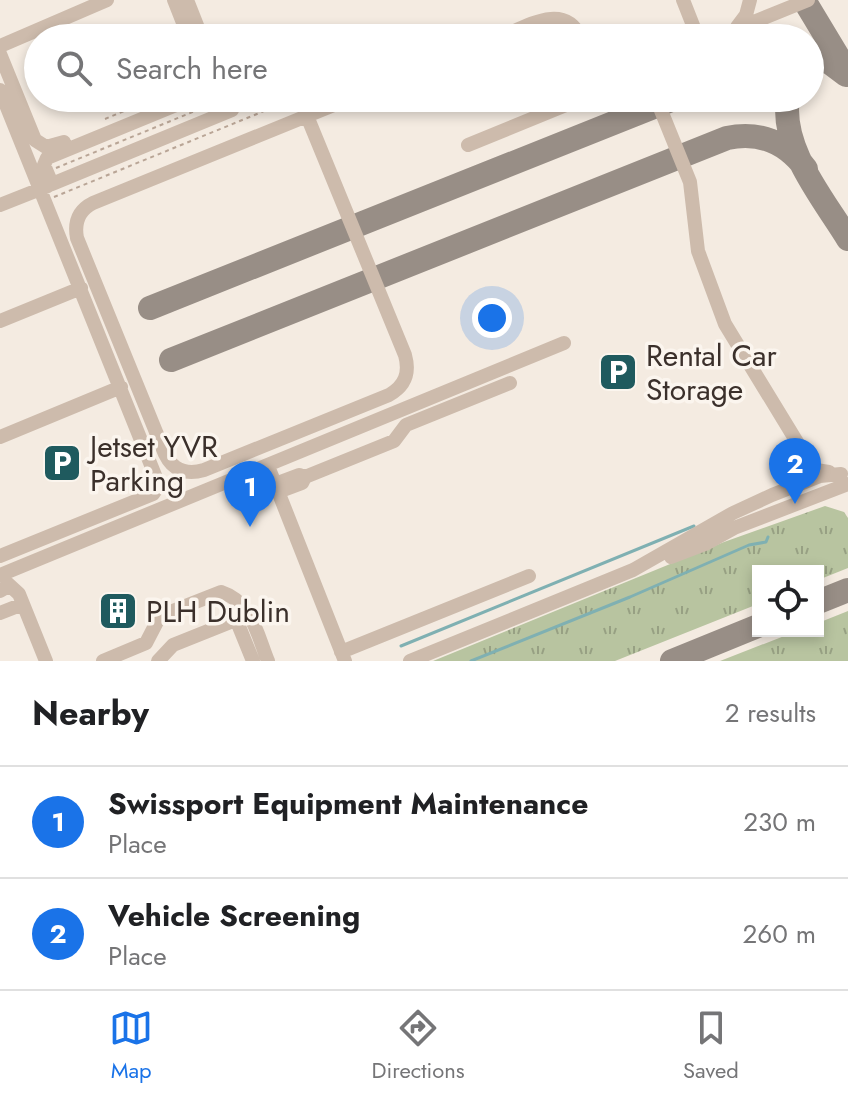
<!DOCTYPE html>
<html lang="en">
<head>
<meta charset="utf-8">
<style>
	:root { --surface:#fff; --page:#f2f2f2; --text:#202124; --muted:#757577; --line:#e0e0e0; --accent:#1a73e8 }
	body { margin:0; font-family:Jost,sans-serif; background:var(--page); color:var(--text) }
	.controls { position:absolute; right:24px; bottom:24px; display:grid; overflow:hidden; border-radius:0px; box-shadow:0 4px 12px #0003 }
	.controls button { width:72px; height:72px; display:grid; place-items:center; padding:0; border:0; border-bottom:2px solid var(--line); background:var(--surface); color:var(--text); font:40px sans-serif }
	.you { position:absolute; left:492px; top:318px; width:28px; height:28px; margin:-20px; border:6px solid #fff; border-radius:50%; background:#1a73e8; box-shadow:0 0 0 12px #1a73e833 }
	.badge { display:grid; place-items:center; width:52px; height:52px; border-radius:50%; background:var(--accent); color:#fff; font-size:26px; font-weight:700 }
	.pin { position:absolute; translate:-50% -66px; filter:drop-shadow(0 2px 4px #0008) }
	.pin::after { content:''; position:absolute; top:42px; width:28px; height:24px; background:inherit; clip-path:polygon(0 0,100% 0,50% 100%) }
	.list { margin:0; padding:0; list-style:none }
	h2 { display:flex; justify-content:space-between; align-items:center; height:104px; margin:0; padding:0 32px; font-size:34px }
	h2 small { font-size:26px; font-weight:400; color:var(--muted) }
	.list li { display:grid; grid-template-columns:52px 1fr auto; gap:24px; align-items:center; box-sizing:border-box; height:112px; padding:0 32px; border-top:2px solid var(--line) }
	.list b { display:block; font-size:30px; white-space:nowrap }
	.list p { margin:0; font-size:26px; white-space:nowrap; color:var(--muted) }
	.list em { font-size:26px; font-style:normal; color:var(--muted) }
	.icon { flex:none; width:44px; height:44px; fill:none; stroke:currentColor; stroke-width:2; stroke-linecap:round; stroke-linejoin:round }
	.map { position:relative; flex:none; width:848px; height:661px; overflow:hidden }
	.search { position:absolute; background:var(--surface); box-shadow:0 4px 12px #0003; left:24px; right:24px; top:24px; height:88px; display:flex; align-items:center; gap:20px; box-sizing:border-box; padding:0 28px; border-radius:44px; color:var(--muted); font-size:30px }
	.sheet { height:328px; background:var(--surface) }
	nav { display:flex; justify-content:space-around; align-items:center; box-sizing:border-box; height:112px; border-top:2px solid var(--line); background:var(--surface); font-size:22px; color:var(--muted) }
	nav a { display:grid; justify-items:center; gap:4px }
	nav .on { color:var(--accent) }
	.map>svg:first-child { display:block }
	.grass { fill:url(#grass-tufts) }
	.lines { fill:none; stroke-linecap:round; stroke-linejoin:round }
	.stream { stroke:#7fb0b2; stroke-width:3 }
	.taxiway { stroke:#988e86; stroke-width:24 }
	.path { stroke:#b9a596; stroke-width:2; stroke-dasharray:4 4; stroke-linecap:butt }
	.minor { stroke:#cdbbac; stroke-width:14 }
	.labels { text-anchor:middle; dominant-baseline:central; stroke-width:7; stroke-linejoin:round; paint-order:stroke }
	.poi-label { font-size:30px; fill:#3b302b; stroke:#fbf5ee; text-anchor:start }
</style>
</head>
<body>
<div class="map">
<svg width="848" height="661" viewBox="0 0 848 661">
	<defs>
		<pattern id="grass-tufts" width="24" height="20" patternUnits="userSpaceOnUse" patternTransform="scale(2)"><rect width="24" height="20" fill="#b8c4a0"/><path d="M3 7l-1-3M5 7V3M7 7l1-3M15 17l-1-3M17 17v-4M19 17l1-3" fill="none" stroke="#97a083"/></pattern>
	</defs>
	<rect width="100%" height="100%" fill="#f4ebe1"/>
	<path class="grass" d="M825,506L844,512L848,518V568L818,580V571H758V604L615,661H433L724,542Z
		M848,611V661H720L797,631H818V623Z"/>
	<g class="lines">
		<path class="stream" d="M401,646L694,526
			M471,661L630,597L749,545L766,542L768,537"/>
		<path class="taxiway" d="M804,0L848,73
			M810,56L830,63L846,75
			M788,98C780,148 823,198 848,239
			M150,308L676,98
			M171,360L727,138C759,131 786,142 806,169
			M818,602L848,590
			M672,661L758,626"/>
		<path class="path" d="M76,98L78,103
			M105,119L155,98
			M56,168L217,102
			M54,197L296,98"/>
		<path class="minor" d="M174,0L189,38
			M187,0L202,38
			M683,0L698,38
			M737,27L746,15L750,0
			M499,38C526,27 564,1 581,38
			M714,38L808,0
			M0,46L107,0
			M0,54L35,140L46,147L64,142
			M0,90L159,485L153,494L0,556
			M193,98L47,158L44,165L52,184L232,110L227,98
			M656,98L690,182L698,251L725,324L811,465L816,470L829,472
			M307,116L405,355C410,373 405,386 389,395L204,470C187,475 173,471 165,454L77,238C74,222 79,210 93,203L351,98
			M468,145L583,98
			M0,205L48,186
			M0,321L81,288
			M0,437L121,387
			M268,466L345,661
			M252,473L262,497
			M305,477L394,441L406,425L510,383
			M275,484L299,475L305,477L302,483L278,492
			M671,557L705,544L734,528L848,484
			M0,575L564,343
			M0,591L7,587V583L19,594L46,661
			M0,613L23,604
			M341,652L529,576
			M103,661L146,643L160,616L221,592C252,602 257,634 268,661
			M158,661L173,645L233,621L238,624L253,661
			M410,661L633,570L733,513L772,495L820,476L841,474"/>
	</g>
	<defs>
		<g id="parking-square" transform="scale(2)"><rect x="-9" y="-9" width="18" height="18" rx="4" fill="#1f5a5e" stroke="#fbf5ee"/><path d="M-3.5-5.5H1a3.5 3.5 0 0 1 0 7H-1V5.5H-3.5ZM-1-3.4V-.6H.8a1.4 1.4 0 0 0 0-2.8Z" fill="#fff"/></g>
		<g id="building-square" transform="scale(2)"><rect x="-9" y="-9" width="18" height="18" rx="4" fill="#1f5a5e" stroke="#fbf5ee"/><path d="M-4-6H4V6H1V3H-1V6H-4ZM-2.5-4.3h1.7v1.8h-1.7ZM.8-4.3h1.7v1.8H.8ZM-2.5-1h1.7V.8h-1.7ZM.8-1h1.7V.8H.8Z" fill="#fff"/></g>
	</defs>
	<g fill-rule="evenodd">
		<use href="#parking-square" x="618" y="372"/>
		<use href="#parking-square" x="62" y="463"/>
		<use href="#building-square" x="118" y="611"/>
	</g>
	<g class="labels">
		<g class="poi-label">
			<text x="646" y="355">Rental Car<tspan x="646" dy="34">Storage</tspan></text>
			<text x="90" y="446">Jetset YVR<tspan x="90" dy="34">Parking</tspan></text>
			<text x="146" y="611">PLH Dublin</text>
		</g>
	</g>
</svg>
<div class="controls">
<button><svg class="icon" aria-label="locate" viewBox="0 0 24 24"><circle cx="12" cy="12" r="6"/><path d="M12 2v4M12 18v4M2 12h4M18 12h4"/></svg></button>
</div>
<div class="you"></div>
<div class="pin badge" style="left:250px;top:527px">1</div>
<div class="pin badge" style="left:795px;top:504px">2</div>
<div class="search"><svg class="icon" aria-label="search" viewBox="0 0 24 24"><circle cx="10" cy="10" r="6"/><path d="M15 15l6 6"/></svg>Search here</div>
</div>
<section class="sheet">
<h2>Nearby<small>2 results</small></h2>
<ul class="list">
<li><span class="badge">1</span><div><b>Swissport Equipment Maintenance</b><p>Place</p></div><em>230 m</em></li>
<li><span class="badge">2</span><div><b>Vehicle Screening</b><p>Place</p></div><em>260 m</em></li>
</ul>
</section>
<nav>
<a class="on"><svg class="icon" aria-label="map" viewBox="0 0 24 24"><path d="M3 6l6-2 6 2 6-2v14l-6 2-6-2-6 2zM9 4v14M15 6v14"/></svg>Map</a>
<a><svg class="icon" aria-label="directions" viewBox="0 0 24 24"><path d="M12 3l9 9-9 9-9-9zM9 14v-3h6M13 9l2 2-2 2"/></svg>Directions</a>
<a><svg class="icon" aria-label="saved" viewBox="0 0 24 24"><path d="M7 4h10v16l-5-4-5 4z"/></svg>Saved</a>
</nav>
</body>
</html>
